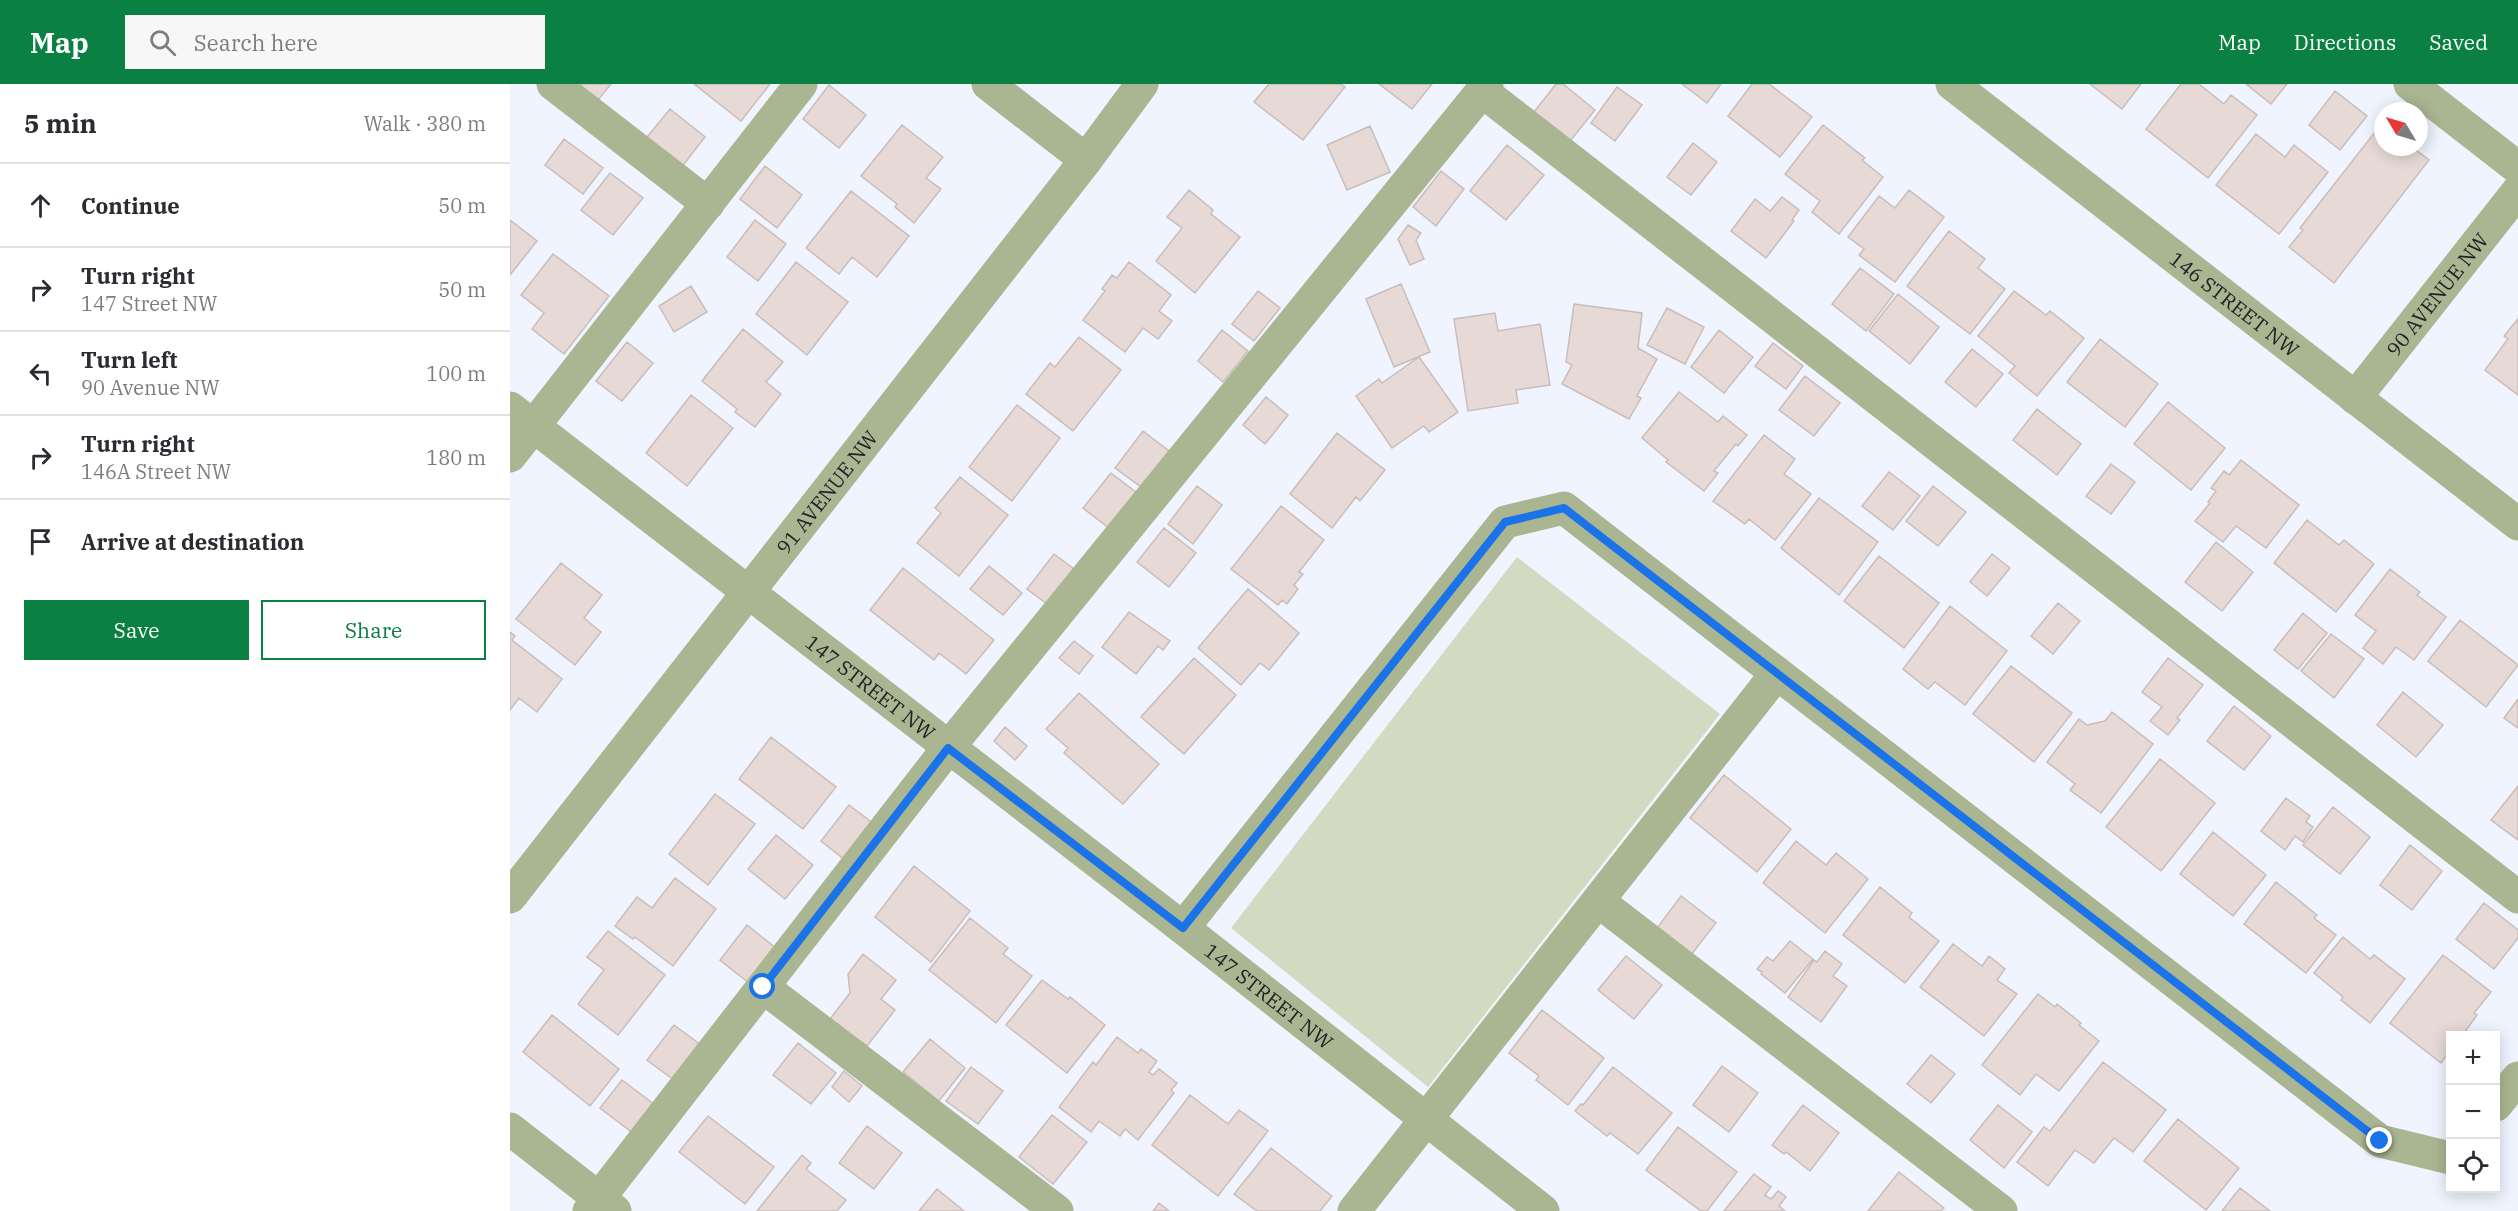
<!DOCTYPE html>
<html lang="en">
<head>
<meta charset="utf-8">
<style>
	:root { --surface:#fff; --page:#f7f7f7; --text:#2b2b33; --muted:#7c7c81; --line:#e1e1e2; --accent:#0b8043 }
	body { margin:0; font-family:"IBM Plex Serif",serif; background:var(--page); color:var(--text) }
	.controls { position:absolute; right:18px; bottom:18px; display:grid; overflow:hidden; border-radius:0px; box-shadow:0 3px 15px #0003 }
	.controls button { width:54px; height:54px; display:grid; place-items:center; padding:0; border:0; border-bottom:2px solid var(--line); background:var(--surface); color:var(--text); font:30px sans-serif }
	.compass { position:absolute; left:1864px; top:18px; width:54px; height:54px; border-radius:50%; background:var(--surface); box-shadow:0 3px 15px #0003; rotate:308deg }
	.stop { position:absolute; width:18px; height:18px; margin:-14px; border:4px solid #1a73e8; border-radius:50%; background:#fff }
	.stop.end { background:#1a73e8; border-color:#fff; box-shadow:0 2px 6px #0008 }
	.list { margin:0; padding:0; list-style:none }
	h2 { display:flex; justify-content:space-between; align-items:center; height:78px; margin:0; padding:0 24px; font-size:26px }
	h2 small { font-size:20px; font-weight:400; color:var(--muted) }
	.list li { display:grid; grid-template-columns:39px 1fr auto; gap:18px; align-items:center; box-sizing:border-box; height:84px; padding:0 24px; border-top:2px solid var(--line) }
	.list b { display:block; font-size:22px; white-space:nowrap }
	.list p { margin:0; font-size:20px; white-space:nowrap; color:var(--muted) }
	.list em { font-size:20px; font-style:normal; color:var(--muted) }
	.actions { display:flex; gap:12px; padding:18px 24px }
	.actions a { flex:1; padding:14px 0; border:2px solid var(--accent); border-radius:0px; text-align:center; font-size:21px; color:var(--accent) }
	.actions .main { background:var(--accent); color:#fff }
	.icon { flex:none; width:33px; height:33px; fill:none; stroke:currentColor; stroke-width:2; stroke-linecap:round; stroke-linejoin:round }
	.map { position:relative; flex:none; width:2008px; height:1127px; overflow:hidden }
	header { display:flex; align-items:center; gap:36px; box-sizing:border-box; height:84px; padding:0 30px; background:var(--accent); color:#fff }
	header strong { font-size:28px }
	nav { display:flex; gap:33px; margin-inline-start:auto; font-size:21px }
	.search { width:420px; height:54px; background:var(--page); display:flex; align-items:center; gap:15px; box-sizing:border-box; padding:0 21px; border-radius:0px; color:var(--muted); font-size:22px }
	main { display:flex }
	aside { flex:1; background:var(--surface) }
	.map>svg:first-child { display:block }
	.green { fill:#d2dbc2 }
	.building { fill:#e6d9d6; stroke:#c9bdba; stroke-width:1.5 }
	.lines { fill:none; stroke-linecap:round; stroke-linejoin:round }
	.minor { stroke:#aab591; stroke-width:33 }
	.route { stroke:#1a73e8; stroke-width:8 }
	.labels { text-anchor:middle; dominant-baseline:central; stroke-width:5; stroke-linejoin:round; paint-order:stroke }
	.street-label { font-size:20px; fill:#202125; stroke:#f0f4fe }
</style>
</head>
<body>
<header>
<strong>Map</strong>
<div class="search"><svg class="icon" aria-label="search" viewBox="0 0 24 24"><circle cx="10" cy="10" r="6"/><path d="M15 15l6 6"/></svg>Search here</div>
<nav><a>Map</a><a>Directions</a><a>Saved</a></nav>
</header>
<main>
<aside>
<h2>5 min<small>Walk · 380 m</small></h2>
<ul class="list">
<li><svg class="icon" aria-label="ahead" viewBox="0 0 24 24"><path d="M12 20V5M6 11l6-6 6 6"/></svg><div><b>Continue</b></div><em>50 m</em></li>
<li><svg class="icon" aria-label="right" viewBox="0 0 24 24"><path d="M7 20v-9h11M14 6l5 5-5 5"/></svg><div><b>Turn right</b><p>147 Street NW</p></div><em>50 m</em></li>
<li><svg class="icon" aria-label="left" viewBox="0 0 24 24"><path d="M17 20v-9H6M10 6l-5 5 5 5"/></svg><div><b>Turn left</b><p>90 Avenue NW</p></div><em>100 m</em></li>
<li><svg class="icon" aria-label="right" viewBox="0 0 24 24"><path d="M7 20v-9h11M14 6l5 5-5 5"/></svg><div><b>Turn right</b><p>146A Street NW</p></div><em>180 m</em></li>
<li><svg class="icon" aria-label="arrive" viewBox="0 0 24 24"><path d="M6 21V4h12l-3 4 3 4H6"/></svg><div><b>Arrive at destination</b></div></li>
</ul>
<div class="actions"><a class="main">Save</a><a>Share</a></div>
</aside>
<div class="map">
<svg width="2008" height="1127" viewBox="0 0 2008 1127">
	<rect width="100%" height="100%" fill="#f0f4fe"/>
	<path class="green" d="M1007,473L1210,630L918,1003L721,844Z"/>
	<path class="building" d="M67,0H101L88,16Z
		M184,0H260L231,37Z
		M759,0H831L835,3L793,56L744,18Z
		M869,0H922L902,25Z
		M1046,0H1053L1085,26L1060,57L1024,28Z
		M1172,0H1211L1197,19Z
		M1242,0H1259L1302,33L1270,73L1218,32Z
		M1580,0H1631L1612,25Z
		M1671,0H1689L1714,20L1721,11L1747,31L1698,94L1636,45Z
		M1736,0H1777L1761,20Z
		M319,1L356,31L329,64L293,35Z
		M1107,3L1132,21L1105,57L1081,39Z
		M1825,7L1857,32L1830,66L1799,41Z
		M160,25L195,53L165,92L129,63Z
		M1872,39L1873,63H1902L1919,76L1824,199L1779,163L1793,146L1790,144Z
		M392,41L433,73L416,94L431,105L404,139L385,123L387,120L351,92Z
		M1313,41L1355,74L1352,76L1373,93L1329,150L1302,128L1310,117L1275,90Z
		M860,42L880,88L837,106L817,61Z
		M1746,50L1775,73L1784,61L1818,88L1769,150L1706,101Z
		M54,55L93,84L73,110L35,81Z
		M1183,59L1207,78L1181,111L1157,93Z
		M997,61L1034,91L996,136L960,107Z
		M255,82L292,111L267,144L230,115Z
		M931,87L954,105L926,142L903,123Z
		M100,89L133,114L103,151L71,126Z
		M679,106L703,126L701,130L730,153L685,209L646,177L672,144L657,133Z
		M1399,106L1434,133L1385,198L1349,171L1354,165L1338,153L1369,112L1385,124Z
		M341,107L399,152L367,193L342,173L329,190L296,164Z
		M1272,113L1289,126L1282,136L1284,137L1256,174L1221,147L1245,115L1260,127Z
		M0,136L27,157L0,191Z
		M245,136L276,160L248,197L217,173Z
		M898,141L911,149L906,156L914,175L900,181L888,155Z
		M1439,147L1475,175L1468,184L1495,205L1460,250L1397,202Z
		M43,170L99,212L54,270L22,245L34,229L11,211Z
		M286,178L338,218L297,271L246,230Z
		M619,178L661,211L649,227L662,237L648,255L633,244L615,268L573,236L595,207L592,205L602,191L607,194Z
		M1350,184L1384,210L1356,247L1322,220Z
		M891,200L920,268L884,283L856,215Z
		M181,202L197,228L164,248L149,222Z
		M748,207L770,224L744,257L722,240Z
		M1504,207L1536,231L1540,227L1574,254L1527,312L1499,289L1505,282L1468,252Z
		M1388,210L1429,243L1400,280L1359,247Z
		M1064,220L1132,229L1128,264L1147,275L1127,312L1131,314L1119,335L1052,300L1062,281L1056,278Z
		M1157,224L1194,243L1175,280L1137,261Z
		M985,229L988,247L1030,240L1040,301L1006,306L1008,319L958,327L944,235Z
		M2008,235V311L1975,286L1998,255L1994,252Z
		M233,245L273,278L256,298L271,310L245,343L225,328L227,325L192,297Z
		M712,246L738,267L713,298L688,277Z
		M1209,246L1243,273L1214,309L1181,283Z
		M569,253L611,286L563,347L516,310L540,279L545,283Z
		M1590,255L1648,300L1615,343L1557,298Z
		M117,258L143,279L112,317L86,297Z
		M1263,259L1293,282L1276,305L1245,282Z
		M1462,265L1493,290L1466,323L1435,298Z
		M909,273L948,328L919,348L914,342L882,364L846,312L869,295L872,299Z
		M1295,292L1330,319L1304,352L1269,326Z
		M1169,308L1208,338L1213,332L1237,351L1228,362L1226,360L1204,387L1208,389L1194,407L1156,378L1158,376L1132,354Z
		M181,311L223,344L177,402L136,369Z
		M756,313L778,331L755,360L733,341Z
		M1658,318L1715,364L1681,406L1624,360Z
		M507,321L550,354L502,417L459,383Z
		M1527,325L1571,360L1547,391L1503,356Z
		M633,347L659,367L631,403L605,384Z
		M827,349L875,386L850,417L846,413L822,444L780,410Z
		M1254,351L1285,375L1274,390L1301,410L1265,456L1239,435L1235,440L1203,417Z
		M1731,376L1789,421L1756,464L1726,442L1713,458L1685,437L1700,419L1698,418L1706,407L1701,404L1714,387L1719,391Z
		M1601,380L1625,398L1601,430L1576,412Z
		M1379,388L1410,412L1383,446L1352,422Z
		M601,389L627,409L599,444L573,424Z
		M450,393L498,431L449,492L407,459L431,429L425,424Z
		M687,402L712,421L683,460L658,440Z
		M1423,402L1456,428L1428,462L1396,437Z
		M1309,414L1368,458L1329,511L1271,464Z
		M771,422L814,456L789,488L793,490L784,501L788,505L777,520L772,516L768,521L721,485Z
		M1797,436L1829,461L1834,456L1864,480L1826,528L1764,479Z
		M654,444L686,469L659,503L627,478Z
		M1706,458L1743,488L1712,527L1675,498Z
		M544,470L568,488L541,523L517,505Z
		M1482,470L1500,484L1477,512L1460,498Z
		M1369,472L1429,519L1394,564L1334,517Z
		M51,479L92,511L74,534L91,548L65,581L6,535Z
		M479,482L512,509L493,531L460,505Z
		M393,484L484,556L456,590L429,569L424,576L360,526Z
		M1880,485L1910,508L1907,511L1936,533L1904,576L1886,563L1873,580L1853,564L1866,547L1845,531Z
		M738,505L789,549L759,586L750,579L731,601L688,564Z
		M1548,519L1570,537L1543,570L1521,552Z
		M1440,522L1497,567L1455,621L1425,598L1418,605L1393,585Z
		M619,528L660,557L653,566L648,562L626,590L592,563Z
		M1793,529L1817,549L1788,585L1764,566Z
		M1950,536L2008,581L1976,623L1918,577Z
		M0,548L5,552L2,556L52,595L27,628L9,614L0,626Z
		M1821,550L1854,575L1824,614L1791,587Z
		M564,557L583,572L569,590L549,574Z
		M684,574L726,611L674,670L631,633Z
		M1658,574L1693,601L1667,634L1670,636L1658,651L1640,637L1652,623L1632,608Z
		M1501,582L1562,629L1524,678L1463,630Z
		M1893,608L1933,641L1906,673L1867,641Z
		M569,609L649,680L613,720L554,669L558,664L536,645Z
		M2008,615V644L1994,634Z
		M1724,622L1761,652L1734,686L1697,657Z
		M1602,628L1643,660L1591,729L1560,706L1565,700L1537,678L1569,635L1577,641L1595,637Z
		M495,643L517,662L505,676L484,657Z
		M261,653L326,703L293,745L229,695Z
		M1650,675L1705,719L1651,787L1596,743Z
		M1214,691L1281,745L1247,788L1180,734Z
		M2008,702V756L1981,736Z
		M205,710L245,740L198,801L159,770Z
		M1776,714L1800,732L1796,738L1803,743L1793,758L1785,752L1775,766L1751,747Z
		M339,721L368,743L340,780L311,757Z
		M1823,723L1860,753L1830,790L1793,761Z
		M1703,748L1756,791L1723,832L1670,790Z
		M266,751L303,781L275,815L238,785Z
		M1286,757L1316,781L1326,769L1358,795L1315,849L1253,799Z
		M1900,761L1932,787L1902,826L1870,801Z
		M404,782L460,827L421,878L365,833Z
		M165,794L206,825L163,882L125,853L123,855L105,842L127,813L142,824Z
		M1766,798L1807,831L1804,834L1826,851L1796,889L1734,840Z
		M1370,803L1402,829L1399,833L1429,857L1395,899L1333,851Z
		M1171,812L1206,839L1181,871L1147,844Z
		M1974,819L2008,846V854L1984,885L1946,855Z
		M460,834L498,864L493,870L522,892L486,939L419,886Z
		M237,841L272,869L245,904L210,876Z
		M98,847L155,891L108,951L68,920L94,886L77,873Z
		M1833,853L1860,875L1864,871L1895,895L1860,939L1831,916L1833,913L1804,889Z
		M1280,857L1303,875L1275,909L1251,890L1252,888L1247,885L1257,873L1263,877Z
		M1443,860L1472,882L1479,872L1495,885L1487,896L1507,910L1474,952L1410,903Z
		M1315,867L1332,880L1323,892L1337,902L1311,938L1278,913L1304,876L1307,878Z
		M353,870L386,896L371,915L385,926L357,962L320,935L340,909L338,890Z
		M1933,871L1981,908L1964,929L1967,931L1952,952H1940V966L1931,979L1880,939Z
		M1116,872L1152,901L1124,935L1088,906Z
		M532,896L558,915L560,913L595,941L557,989L496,941Z
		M1528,910L1545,923L1547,920L1571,939L1569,941L1589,957L1549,1007L1526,990L1510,1011L1472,981Z
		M1032,926L1094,974L1058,1021L1026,996L1029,992L999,969Z
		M42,931L109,985L80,1022L13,968Z
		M164,941L195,964L168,999L137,976Z
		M607,953L628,969L631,965L647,977L639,988L643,991L649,985L667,999L661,1006L664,1009L628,1056L615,1045L610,1052L589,1037L581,1048L549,1023L583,978L586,981Z
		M420,955L455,984L429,1017L393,988Z
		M288,959L326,989L301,1020L263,991Z
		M1421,971L1445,990L1421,1019L1397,1000Z
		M1593,978L1656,1026L1623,1068L1604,1054L1584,1079L1565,1066L1538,1102L1507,1078L1534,1043L1540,1047Z
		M1212,982L1248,1009L1219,1048L1183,1021Z
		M461,983L493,1007L468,1040L436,1017Z
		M1103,983L1162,1029L1128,1070L1100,1049L1097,1052L1065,1027L1071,1020L1073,1021Z
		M334,987L352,1002L339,1018L322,1003Z
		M112,996L149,1024L128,1053L90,1024Z
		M680,1011L718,1040L729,1026L758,1047L708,1112L642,1061Z
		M1293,1021L1329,1049L1300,1087L1276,1068L1274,1070L1262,1061Z
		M1488,1021L1522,1048L1494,1084L1460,1056Z
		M542,1031L577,1058L543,1100L509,1073Z
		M198,1032L264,1083L235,1120L169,1068Z
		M1668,1035L1729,1084L1696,1126L1634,1077Z
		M357,1042L392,1069L364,1105L329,1079Z
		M1168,1043L1227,1088L1197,1127H1191L1136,1086Z
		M761,1064L822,1112L810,1127H747L724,1110Z
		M292,1071L301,1079L296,1085L336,1116L327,1127H247Z
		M1389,1088L1434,1124L1431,1127H1358Z
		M1244,1090L1261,1103L1255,1111L1261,1115L1268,1107L1276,1113L1269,1122L1275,1127H1214Z
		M1730,1104L1760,1127H1712Z
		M427,1105L454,1127H409Z
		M649,1119L659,1127H643Z"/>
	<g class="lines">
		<g class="minor">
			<path d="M43,0L198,120"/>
			<path d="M478,0L576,76"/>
			<path d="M977,0L972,7L2008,813"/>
			<path id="s1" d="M1442,0L2008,440"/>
			<path d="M1900,0L2008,84"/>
			<path id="s2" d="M1845,314L2008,107"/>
			<path id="s3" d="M0,324L673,844L1033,1127"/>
			<path d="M0,372L291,0"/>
			<path id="s4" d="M0,813L576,76L632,0"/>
			<path d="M1088,817L1491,1127"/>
			<path d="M673,844L995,438L1054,424L1870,1057L1940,1074"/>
			<path d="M253,903L547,1127"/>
			<path d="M1986,1021L2008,994"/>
			<path d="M0,1045L105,1127"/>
			<path d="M79,1127L438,664L972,7"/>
			<path d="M844,1127L1267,589"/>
		</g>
	</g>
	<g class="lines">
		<path class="route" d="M253,903L438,664L673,844L995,438L1054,424L1870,1057"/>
	</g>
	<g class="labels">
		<g class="street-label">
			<text stroke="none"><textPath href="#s2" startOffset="132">90 AVENUE NW</textPath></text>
			<text stroke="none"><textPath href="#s1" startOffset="358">146 STREET NW</textPath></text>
			<text stroke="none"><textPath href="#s4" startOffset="514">91 AVENUE NW</textPath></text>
			<text stroke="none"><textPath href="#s3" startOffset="456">147 STREET NW</textPath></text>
			<text stroke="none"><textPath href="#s3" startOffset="960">147 STREET NW</textPath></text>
		</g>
	</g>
</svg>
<div class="controls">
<button>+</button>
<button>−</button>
<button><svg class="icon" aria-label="locate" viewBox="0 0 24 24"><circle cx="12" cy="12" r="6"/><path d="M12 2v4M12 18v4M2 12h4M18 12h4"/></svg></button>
</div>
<svg class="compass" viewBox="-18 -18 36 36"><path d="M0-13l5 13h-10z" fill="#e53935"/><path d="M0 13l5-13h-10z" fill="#7c7c81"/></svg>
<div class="stop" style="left:253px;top:903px"></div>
<div class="stop end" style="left:1870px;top:1057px"></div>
</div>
</main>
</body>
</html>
